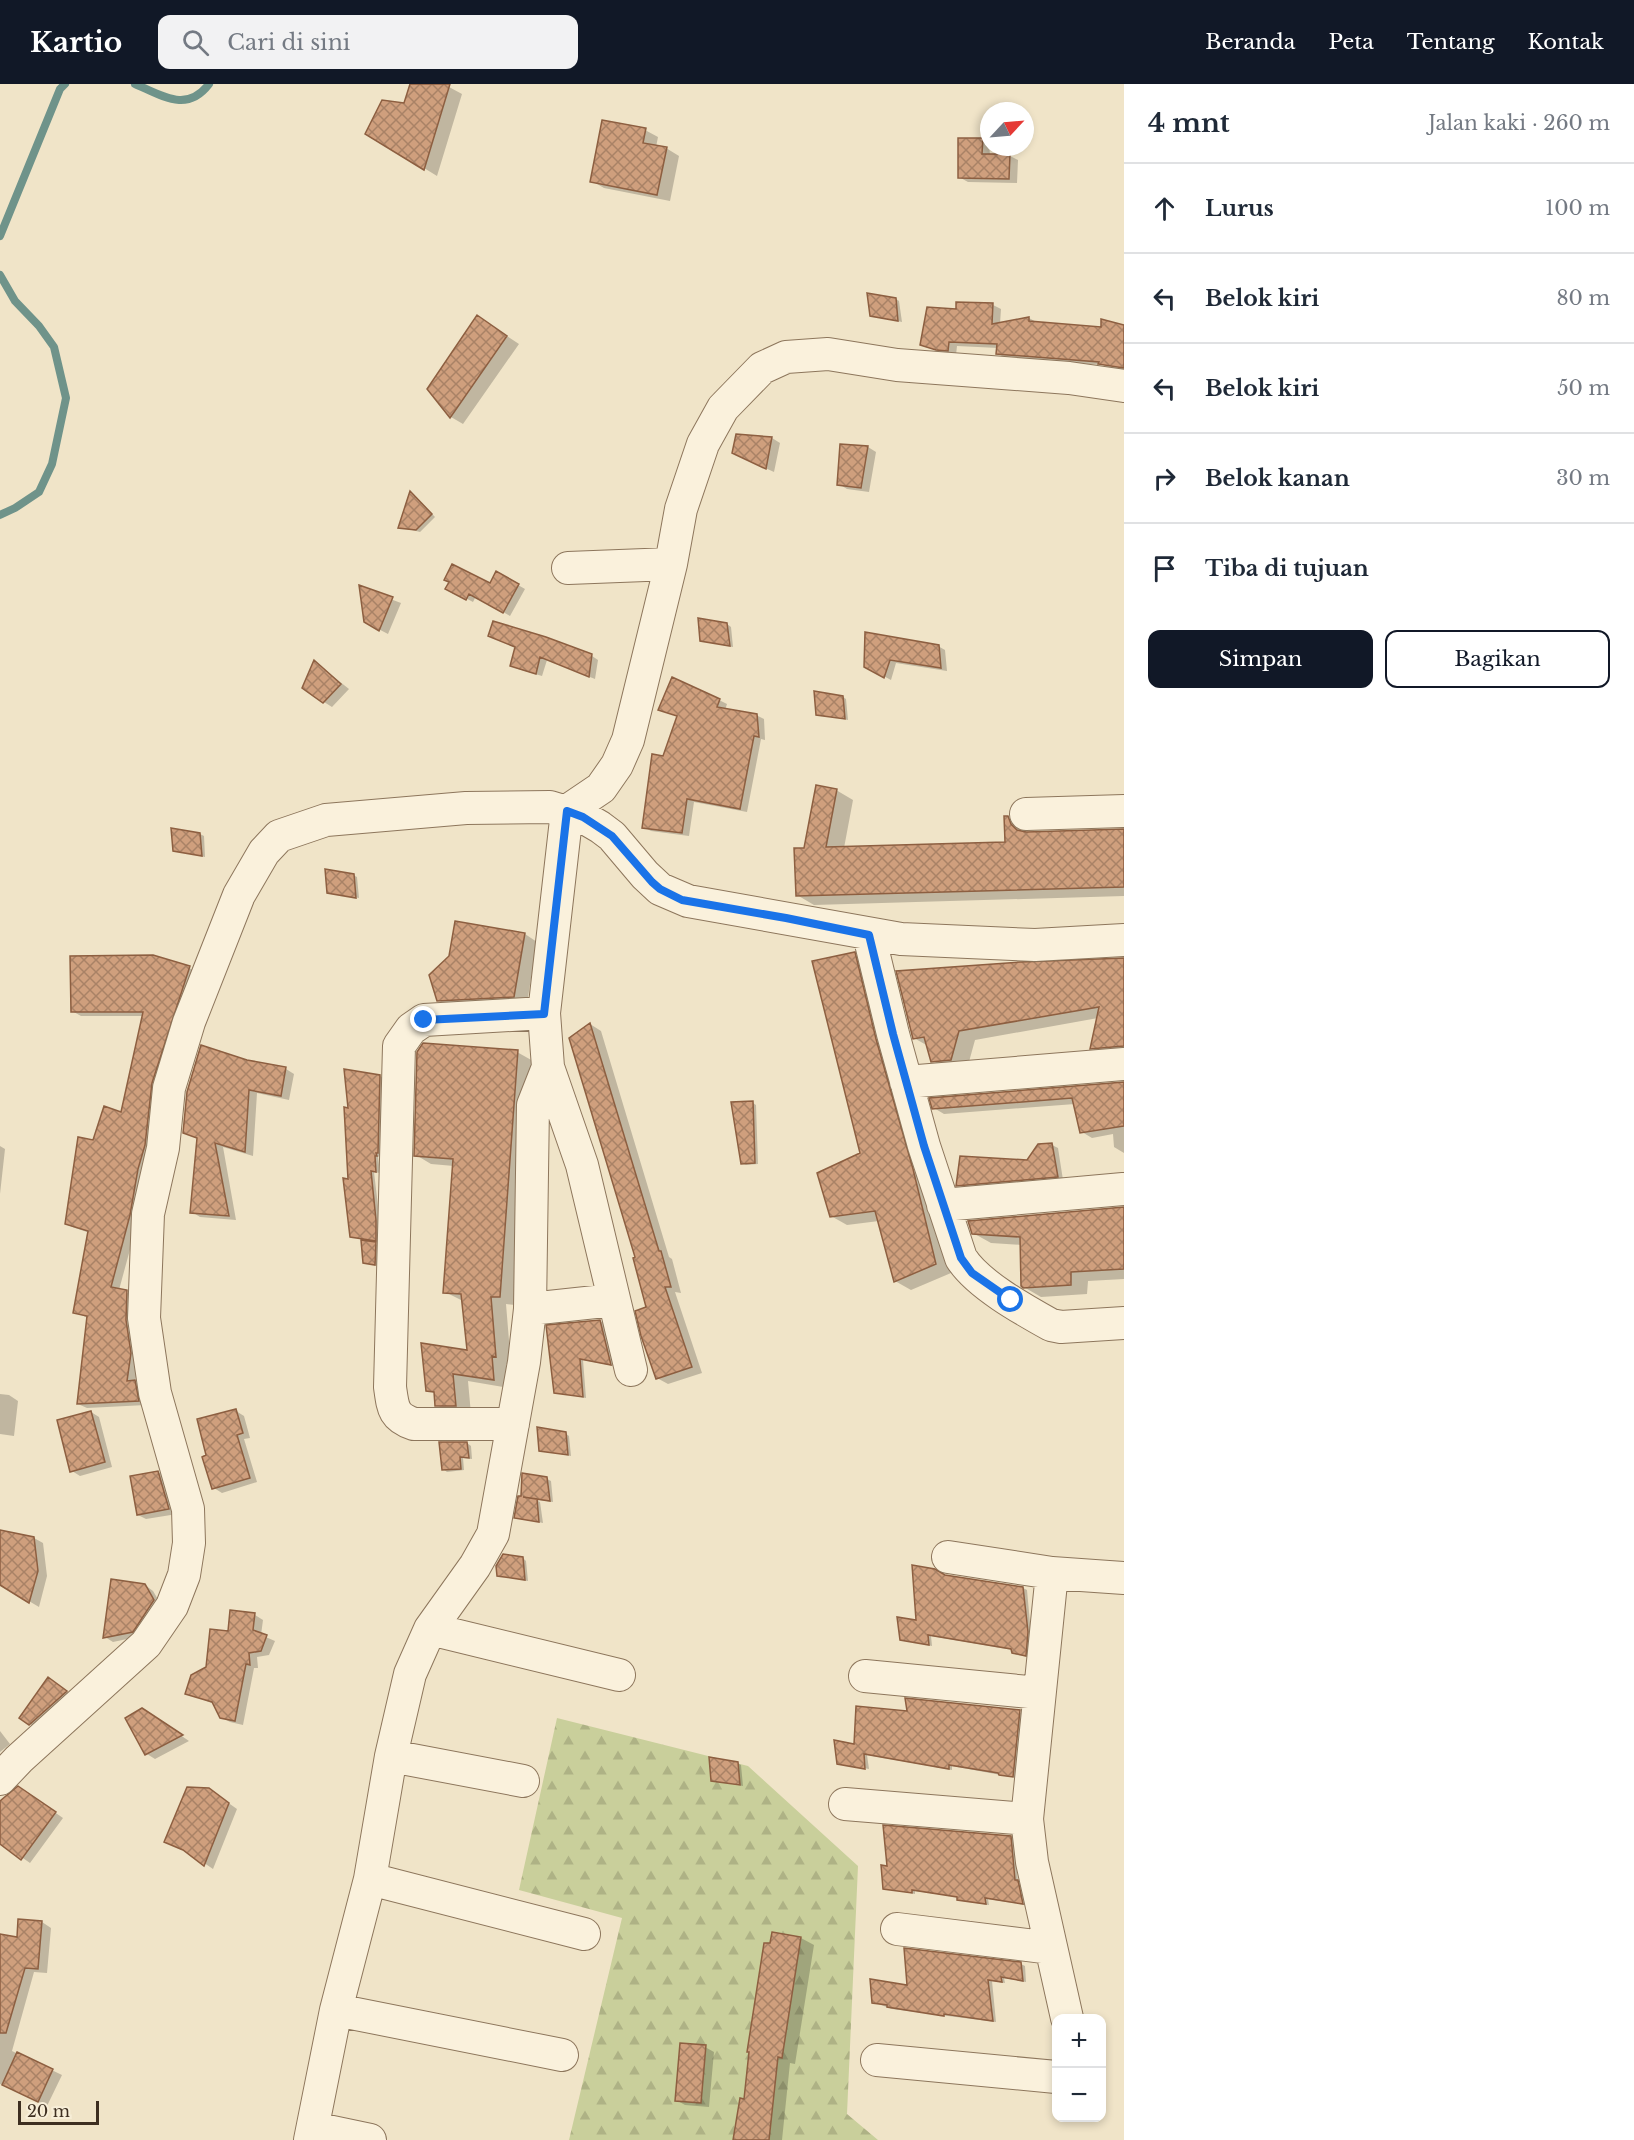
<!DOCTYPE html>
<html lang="id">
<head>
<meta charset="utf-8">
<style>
	:root { --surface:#fff; --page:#f2f2f3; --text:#1f2937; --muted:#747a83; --line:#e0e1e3; --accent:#111827 }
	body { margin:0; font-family:"Libre Baskerville",serif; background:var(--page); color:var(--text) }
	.controls { position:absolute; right:18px; bottom:18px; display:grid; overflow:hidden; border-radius:12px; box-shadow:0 3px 9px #0003 }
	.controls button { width:54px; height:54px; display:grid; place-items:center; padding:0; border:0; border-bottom:2px solid var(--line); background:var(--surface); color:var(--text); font:30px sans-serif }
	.compass { position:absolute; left:980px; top:18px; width:54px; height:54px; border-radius:50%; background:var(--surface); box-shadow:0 3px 9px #0003; rotate:64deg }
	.scale { position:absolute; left:18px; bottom:15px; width:81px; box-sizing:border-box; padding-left:6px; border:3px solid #3d2e20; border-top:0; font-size:16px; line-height:21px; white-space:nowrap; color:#3d2e20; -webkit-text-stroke:4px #f7eed8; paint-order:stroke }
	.stop { position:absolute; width:18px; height:18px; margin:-14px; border:4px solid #1a73e8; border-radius:50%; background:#fff }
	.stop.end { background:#1a73e8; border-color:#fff; box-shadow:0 2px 6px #0008 }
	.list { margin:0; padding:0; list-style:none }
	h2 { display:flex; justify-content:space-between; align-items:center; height:78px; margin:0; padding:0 24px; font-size:26px }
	h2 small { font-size:20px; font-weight:400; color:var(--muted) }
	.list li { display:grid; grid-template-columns:39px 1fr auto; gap:18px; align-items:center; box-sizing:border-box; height:90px; padding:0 24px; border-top:2px solid var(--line) }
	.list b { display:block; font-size:22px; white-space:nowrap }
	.list em { font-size:20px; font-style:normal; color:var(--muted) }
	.actions { display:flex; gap:12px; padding:18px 24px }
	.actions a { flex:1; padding:14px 0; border:2px solid var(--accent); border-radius:12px; text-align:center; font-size:21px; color:var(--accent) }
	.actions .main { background:var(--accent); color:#fff }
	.icon { flex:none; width:33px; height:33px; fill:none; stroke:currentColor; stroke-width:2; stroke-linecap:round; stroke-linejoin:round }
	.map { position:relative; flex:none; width:1124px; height:2056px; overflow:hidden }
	header { display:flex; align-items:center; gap:36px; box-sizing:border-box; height:84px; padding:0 30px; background:var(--accent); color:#fff }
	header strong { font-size:28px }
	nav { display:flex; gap:33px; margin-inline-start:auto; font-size:21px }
	.search { width:420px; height:54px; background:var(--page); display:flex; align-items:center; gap:15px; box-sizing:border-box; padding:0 21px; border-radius:12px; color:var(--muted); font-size:22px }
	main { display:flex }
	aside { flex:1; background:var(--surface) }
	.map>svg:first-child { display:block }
	.forest { fill:url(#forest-firs) }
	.shadow { fill:#0003 }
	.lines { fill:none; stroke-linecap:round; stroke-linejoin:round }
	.stream { stroke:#6f938a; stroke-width:8 }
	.building { fill:url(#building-cross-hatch); stroke:#8d5f41; stroke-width:1.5 }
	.street-casing { stroke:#8d765c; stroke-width:34 }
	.street { stroke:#faf1dc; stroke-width:32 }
	.route { stroke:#1a73e8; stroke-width:8 }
</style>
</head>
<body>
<header>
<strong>Kartio</strong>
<div class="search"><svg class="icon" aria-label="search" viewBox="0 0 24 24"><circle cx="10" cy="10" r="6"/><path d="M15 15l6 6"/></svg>Cari di sini</div>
<nav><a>Beranda</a><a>Peta</a><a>Tentang</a><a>Kontak</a></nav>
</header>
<main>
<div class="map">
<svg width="1124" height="2056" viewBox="0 0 1124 2056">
	<defs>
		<pattern id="forest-firs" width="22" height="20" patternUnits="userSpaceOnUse" patternTransform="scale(1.5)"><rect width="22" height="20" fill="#c9cf9b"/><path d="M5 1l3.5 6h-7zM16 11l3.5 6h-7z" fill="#aeb285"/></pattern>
		<pattern id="building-cross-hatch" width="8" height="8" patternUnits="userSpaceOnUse" patternTransform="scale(1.5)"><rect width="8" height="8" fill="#cf9f7d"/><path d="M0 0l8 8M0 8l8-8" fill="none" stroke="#a98266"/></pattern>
	</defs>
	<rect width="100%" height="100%" fill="#f0e4c8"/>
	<path class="forest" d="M557,1634L748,1682L858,1782L847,2030L878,2056H569L622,1834L519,1806Z"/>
	<path class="shadow" d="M411,0H438L449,3L462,10L437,92L367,49L405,20Z
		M645,46L658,53L656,63L666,64L679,72L670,117L604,104L592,97Z
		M982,56L989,59L990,72H1010L1018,76L1017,99L968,98L959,93Z
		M896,215L899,217L902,238L871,231Z
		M993,221L1001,225L1000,240L1029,234L1038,239L1102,245L1124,242V286L1108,284L1103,281L1006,274L998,270V264L957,262L956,271L945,270L921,260L957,227Z
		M490,241L519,260L463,340L451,333L429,305Z
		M772,354L780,359L774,388L742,373Z
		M841,361L868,363L876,368L869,408L847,405L839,400Z
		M414,411L435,433L420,448L400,443Z
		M497,489L525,505L510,532L476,512L473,518L447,504L490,501Z
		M361,504L401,519L388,550L365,538Z
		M727,540L731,543L733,563L702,557Z
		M938,562L945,566L947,587L896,579L891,596L865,582Z
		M517,563L592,572L598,576L595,595L547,576L542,592L518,585L512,581Z
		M315,578L349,605L332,623L324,618Z
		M843,613L846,615L848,636L818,630Z
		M719,616L727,620L725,626L756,631L764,635L765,656L761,655L747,728L694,718L689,752L651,747L644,743L678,633L660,625Z
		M836,706L853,716L844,764L1007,760L1008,734L1025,743L1027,749L1124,747V812L814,821L797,811L806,765Z
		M200,750L204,752L205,773L175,766Z
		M353,791L357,793L359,814L329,808Z
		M525,850L537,858L527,919L451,924L438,916Z
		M854,870L870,879L951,1189L911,1206L895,1197L879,1137L847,1141L831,1132L862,1070Z
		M1124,876V972L1107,973L1091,964L1098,934L975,956L967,985L949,986L933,977L928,962L914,954Z
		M189,884L197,888L138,1136L119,1206L135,1212L139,1275L135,1298L143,1303L146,1321L87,1324L78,1320L88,1234L74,1228L90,1149L75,1144L66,1140L94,1058L122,1030L144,932H81L72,927Z
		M590,940L601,947L669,1173L672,1175L681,1209L675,1208L702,1289L668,1300L657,1294L648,1224Z
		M517,968L533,977L515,1221L506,1220L511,1281L506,1280L509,1304L468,1297L471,1330H452L437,1321L436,1310L428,1306L469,1268L463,1217L445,1208L454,1082L431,1080L416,1071Z
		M247,977L286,985L294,990L289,1016L257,1009L253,1072L223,1063L236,1136L200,1133L192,1128L198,1055L184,1049Z
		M380,992L383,994L382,1070L378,1073L380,1089L374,1088L380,1139L379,1158L370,1157L379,1162V1182L365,1179L363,1155L351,1152L350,1026Z
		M1124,1000V1069L1114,1063L1113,1050L1092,1054L1082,1048L1075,1020L944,1030L934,1024Z
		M753,1019L756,1021L758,1080L746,1081L742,1079Z
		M1052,1061L1058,1064L1063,1096L964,1104L958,1101L1028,1078Z
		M0,1062L5,1065L0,1110Z
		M1124,1124V1195L1088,1197L1087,1210L1041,1213L1022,1202V1161L991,1159L973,1149Z
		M600,1237L604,1239L614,1282L583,1276L586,1314L556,1308Z
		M0,1310L9,1311L18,1317L14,1352L0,1350Z
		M236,1327L244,1332L250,1354L244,1355L257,1398L222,1409L214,1404L208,1372Z
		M91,1328L99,1333L112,1383L80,1392L72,1387Z
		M565,1349L569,1352L571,1372L541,1366Z
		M467,1359L471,1362L472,1375L463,1374L464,1386L447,1388L443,1385Z
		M158,1388L167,1393L177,1430L146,1435L138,1431Z
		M547,1395L551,1397L553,1418L534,1415L540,1418L543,1439L516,1433Z
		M0,1448L34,1454L43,1459L47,1492L39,1523L0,1500Z
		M523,1474L526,1477L528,1497L498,1491Z
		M145,1501L153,1507L162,1522L141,1552L113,1558L105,1553Z
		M1023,1504L1027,1506L1031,1550L1029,1573L1017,1571L1013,1569V1566L931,1552L932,1562L901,1555L918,1538Z
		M255,1531L263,1536L261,1551L275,1557L269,1571L257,1573L258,1584H254L243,1641L230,1638L221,1633L214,1620L187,1609L207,1584L229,1549Z
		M56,1600L74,1613L38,1645L21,1634Z
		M1019,1628L1023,1630L1017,1694L952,1682V1686L867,1671L869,1685L838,1679L908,1629Z
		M151,1631L189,1657L155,1675L147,1670L127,1634Z
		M0,1647L10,1660L0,1668Z
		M737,1679L741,1681L743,1702L712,1696Z
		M27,1709L63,1734L30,1779L0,1758V1719Z
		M217,1711L237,1725L213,1785L188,1768Z
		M1010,1753L1014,1755L1018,1798L1021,1800L1026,1821L988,1815L989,1821L962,1817L958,1813L915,1807V1810L885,1804Z
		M42,1838L51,1844L47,1889L34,1888L12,1967L62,1991L47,2022L0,2000V1851L18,1855Z
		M773,1850L801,1854L814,1861L795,1980L790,1979L782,2056H735L745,2017Z
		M1021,1880L1025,1882L1026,1898L1004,1894L1005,1899L992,1897L996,1938L892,1925L873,1918L909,1903Z
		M705,1963L714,1968L709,2023L685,2021L676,2016Z"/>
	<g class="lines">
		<path class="stream" d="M135,0C163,12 187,29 209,0
			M0,152L60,5L65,0
			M0,191L15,217L39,242L54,263L66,314L52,380L39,408L15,424L0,431"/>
	</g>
	<path class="building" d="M410,0H450L424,86L365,50L382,16L404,19Z
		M602,36L646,44L643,59L667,63L657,111L590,98Z
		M958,54H983L982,70H1010L1009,95L958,94Z
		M867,209L896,214L898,237L870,232Z
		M956,218L993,219L992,240L1029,233V237L1101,243V235L1124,241V284L1098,280L1099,278L996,270L997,260L949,258L948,267L936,266L920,261L927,223L956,225Z
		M477,231L507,252L450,334L427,305Z
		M736,350L772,353L766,385L732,369Z
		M840,360L868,362L861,404L837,401Z
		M410,407L432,430L416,446L398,444Z
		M452,480L490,499L496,487L519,500L503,529L469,510L466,516L445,505L449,498L444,496Z
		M359,501L393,513L379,547L364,538Z
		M698,534L727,539L730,562L700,557Z
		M493,537L546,553L592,570L589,593L540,573L536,590L510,582L515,563L488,552Z
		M865,548L939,561L941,584L890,576L884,594L864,583Z
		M314,576L341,600L323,619L302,604Z
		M672,593L720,615L717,623L757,630L759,653L754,652L740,725L687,715L682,749L642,744L652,670L663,672L677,632L658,626Z
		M814,607L843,612L845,635L816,631Z
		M816,701L837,705L826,763L1005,758L1004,732H1008L1011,740L1017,746L1026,748L1124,745V803L796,812L794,764H804Z
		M171,744L200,749L202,772L173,767Z
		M325,785L354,790L356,814L327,809Z
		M455,837L525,849L514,913L437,917L429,891L449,872Z
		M855,868L876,955L913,1085L936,1180L894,1198L875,1127L830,1133L817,1089L860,1069L812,877Z
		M153,871L190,882L152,999L145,1061L138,1085L130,1131L111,1203L127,1206L126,1236L131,1269L127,1297L135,1296L139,1317L77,1320L87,1232L73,1229L88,1147L65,1140L78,1053L93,1056L104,1022L121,1028L143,928H71L70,872Z
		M1124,874V962L1090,965L1099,923L959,947L951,976L931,978L924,953L913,955L896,887L1020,878Z
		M590,939L659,1167H661L671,1203H665L692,1283L656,1295L641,1252L635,1227L646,1223L633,1174L635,1173L569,954Z
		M423,959L518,966L500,1213H491L496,1273L492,1272L494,1296L453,1290L456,1322H435L434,1308L426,1307L421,1259L467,1266L461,1210L443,1209L453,1075L414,1072L417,968Z
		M201,961L247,976L286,983L281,1012L249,1006L245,1068L215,1059L229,1132L190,1129L197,1054L183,1049L187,1008Z
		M344,985L380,991L378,1069H376L377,1072H375L376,1088L371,1087L376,1136V1157L350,1153L343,1094L348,1095L344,1023L348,1024Z
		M1124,998V1042L1080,1049L1072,1014L932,1025L929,1014Z
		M753,1017L755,1079L741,1080L731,1018Z
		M1052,1059L1058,1093L956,1102L960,1072L1027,1076L1038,1060Z
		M1124,1123V1185L1071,1188V1201L1023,1204L1021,1202L1020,1153L972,1150L968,1137Z
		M361,1156L376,1158L375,1181L363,1179Z
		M600,1236L611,1281L580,1275L583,1313L554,1309L546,1241Z
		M236,1325L243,1349L237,1351L250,1394L212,1405L202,1373L206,1371L197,1335Z
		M91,1327L105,1378L70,1388L57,1336Z
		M537,1343L566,1348L568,1371L539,1367Z
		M439,1358H467L469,1374L460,1373L461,1385L442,1386Z
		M158,1387L169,1425L137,1431L130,1392Z
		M522,1389L547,1393L550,1417L523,1413L537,1415L539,1438L514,1434L518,1412H521Z
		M0,1446L34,1453L38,1487L29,1519L0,1501Z
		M503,1470L523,1473L525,1496L497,1492L496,1482Z
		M912,1481L935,1485L945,1491L1023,1503L1028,1548L1026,1572L1012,1569L1011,1565L928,1551L929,1561L900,1556L897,1533L916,1536Z
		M111,1495L145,1500L154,1516L133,1548L103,1554Z
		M230,1526L255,1529L253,1546L267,1551L261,1567L249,1569L250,1581L246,1580L235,1637L220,1634L212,1618L185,1610L191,1591L206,1583L210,1545L228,1547Z
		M48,1593L67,1607L29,1641L19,1634Z
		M905,1614L1020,1626L1013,1693L999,1691L998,1689L949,1681V1685L864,1670L865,1685L837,1680L834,1656L854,1660L856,1622L907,1627Z
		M142,1624L183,1651L145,1671L125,1634Z
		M709,1673L738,1678L740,1701L711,1697Z
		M18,1702L56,1728L21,1776L0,1760V1717Z
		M187,1703L209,1704L229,1719L204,1782L183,1766L164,1758Z
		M883,1741L1011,1752L1015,1796H1018L1023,1820L985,1814L986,1820L957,1816V1813L912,1806V1809L883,1805L881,1781L887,1782Z
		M18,1835L42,1837L38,1885L25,1884L6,1949H0V1850L17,1853Z
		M772,1848L801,1853L782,1974L778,1973L769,2056H733L740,2014L744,2015L749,1968H747L764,1859H770Z
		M904,1864L1021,1878L1023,1897L1001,1893L1002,1898L988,1896L993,1937L944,1930V1932L887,1923V1921L872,1919L870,1895L907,1901Z
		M680,1959L706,1961L701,2019L675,2017Z
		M17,1968L53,1985L38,2018L2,2001Z"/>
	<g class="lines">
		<g class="street-casing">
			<path id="street" d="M568,484L671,480
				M1026,730L1124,727
				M869,851L893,950L924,1062L961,1174C977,1200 1024,1226 1051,1241L1061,1243L1124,1239
				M906,998L1124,980
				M943,1121L1123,1105
				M530,1225L614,1216
				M631,1286L582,1081L548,983L544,929L567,727L601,704L617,681L628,656L671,480L681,425L703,360L723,324L762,284L786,273L828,270L897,281L1069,294L1124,302
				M513,1340H414C393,1333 393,1324 390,1303L399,962L411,945L424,936L544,929
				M948,1473L1052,1489
				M430,1545L619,1591
				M865,1592L1039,1609
				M391,1672L523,1697
				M0,1695L19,1675L146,1560L172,1522L184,1491L189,1459L188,1425L155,1309L144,1234L148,1130L163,1064L169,1004L189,938L239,811L264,768L279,752L326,736L466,724L550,723L583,733L600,743L612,752L645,791L660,805L688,817L901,855L1035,861L1124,856
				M845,1720L1027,1735
				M370,1795L584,1850
				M897,1845L1051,1864
				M336,1926L562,1971
				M1067,1934L1032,1778L1027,1735L1052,1489L1124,1494
				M877,1976L1056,1993
				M313,2044L370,2056
				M310,2056L336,1926L370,1795L391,1672L410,1590L430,1545L475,1482L493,1450L524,1278L530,1225L533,1021L548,983"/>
		</g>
		<use href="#street" class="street"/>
	</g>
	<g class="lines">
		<path class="route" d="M424,936L544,930L567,727L583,733L612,752L652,798L660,805L682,816L786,834L869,851L893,950L924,1062L961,1174L972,1189L1011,1216"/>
	</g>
</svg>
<div class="controls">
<button>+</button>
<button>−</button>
</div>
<svg class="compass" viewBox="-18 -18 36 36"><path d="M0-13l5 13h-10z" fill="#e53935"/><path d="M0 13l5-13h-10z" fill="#747a83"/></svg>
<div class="scale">20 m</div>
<div class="stop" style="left:1011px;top:1216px"></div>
<div class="stop end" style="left:424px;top:936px"></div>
</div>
<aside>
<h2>4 mnt<small>Jalan kaki · 260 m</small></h2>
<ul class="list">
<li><svg class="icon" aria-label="ahead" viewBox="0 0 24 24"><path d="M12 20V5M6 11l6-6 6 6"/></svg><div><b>Lurus</b></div><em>100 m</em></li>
<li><svg class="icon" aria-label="left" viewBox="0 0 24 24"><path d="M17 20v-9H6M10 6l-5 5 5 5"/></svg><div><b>Belok kiri</b></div><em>80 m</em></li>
<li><svg class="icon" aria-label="left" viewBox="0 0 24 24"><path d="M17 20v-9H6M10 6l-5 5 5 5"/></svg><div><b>Belok kiri</b></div><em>50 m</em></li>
<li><svg class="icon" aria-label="right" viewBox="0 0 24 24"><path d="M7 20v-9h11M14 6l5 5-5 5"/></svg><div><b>Belok kanan</b></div><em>30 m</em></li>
<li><svg class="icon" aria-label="arrive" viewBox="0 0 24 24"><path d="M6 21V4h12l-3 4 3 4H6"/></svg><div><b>Tiba di tujuan</b></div></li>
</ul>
<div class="actions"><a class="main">Simpan</a><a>Bagikan</a></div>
</aside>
</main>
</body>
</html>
